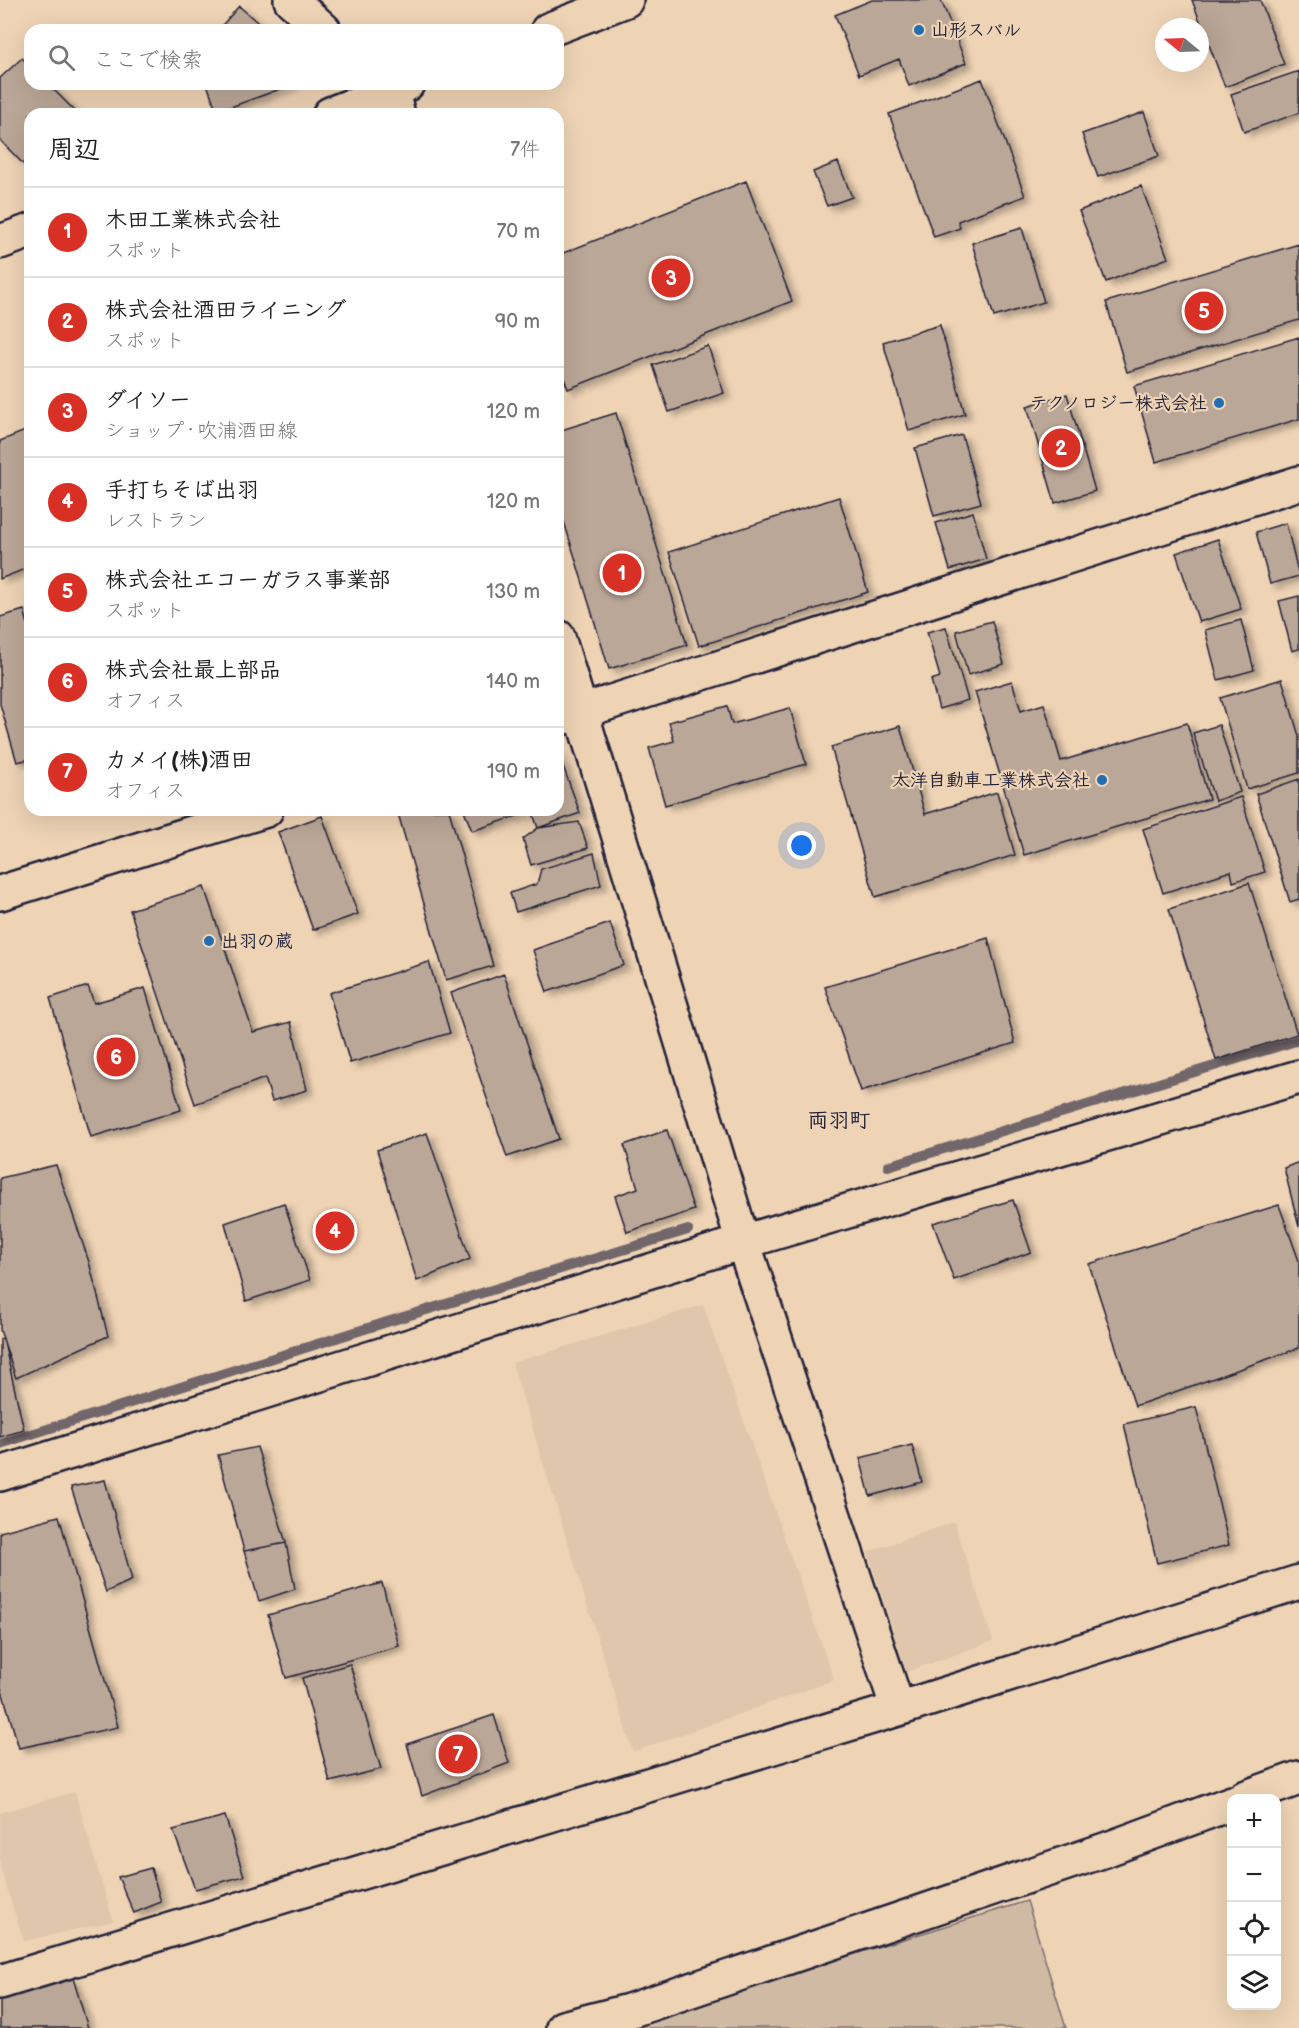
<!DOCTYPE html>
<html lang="ja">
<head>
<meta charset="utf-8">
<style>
	:root { --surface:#fff; --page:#f6f6f6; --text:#222; --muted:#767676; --line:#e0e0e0; --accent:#d93025 }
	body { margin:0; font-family:"Balsamiq Sans","Klee One",sans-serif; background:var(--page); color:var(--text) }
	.controls { position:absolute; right:18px; bottom:18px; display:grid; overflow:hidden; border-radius:12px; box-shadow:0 6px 24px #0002 }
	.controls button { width:54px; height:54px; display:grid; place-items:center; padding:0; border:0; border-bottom:2px solid var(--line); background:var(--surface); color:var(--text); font:30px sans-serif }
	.compass { position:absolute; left:1155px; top:18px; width:54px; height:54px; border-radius:50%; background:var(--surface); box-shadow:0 6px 24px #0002; rotate:289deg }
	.you { position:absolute; left:802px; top:846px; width:21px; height:21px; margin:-15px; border:4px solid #fff; border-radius:50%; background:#1a73e8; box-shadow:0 0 0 9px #1a73e833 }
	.badge { display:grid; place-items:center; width:39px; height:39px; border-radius:50%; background:var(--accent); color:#fff; font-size:20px; font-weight:700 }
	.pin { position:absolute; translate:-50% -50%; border:3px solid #fff; box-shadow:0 2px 6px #0006 }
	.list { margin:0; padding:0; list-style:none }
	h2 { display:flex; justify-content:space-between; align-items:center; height:78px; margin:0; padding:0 24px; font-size:26px }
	h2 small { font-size:20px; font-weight:400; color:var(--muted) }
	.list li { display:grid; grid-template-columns:39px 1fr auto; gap:18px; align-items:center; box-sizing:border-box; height:90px; padding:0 24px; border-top:2px solid var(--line) }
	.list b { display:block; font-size:22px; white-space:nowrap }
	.list p { margin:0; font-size:20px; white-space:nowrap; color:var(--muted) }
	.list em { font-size:20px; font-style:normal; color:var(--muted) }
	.icon { flex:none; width:33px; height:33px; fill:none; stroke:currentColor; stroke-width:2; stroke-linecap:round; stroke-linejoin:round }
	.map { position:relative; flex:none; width:1299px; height:2028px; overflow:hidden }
	.search { position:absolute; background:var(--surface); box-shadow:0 6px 24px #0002; left:24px; top:24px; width:540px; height:66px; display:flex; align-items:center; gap:15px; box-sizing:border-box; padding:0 21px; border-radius:18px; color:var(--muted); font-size:22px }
	.panel { position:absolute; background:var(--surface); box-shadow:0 6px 24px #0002; left:24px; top:108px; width:540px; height:708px; border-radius:18px }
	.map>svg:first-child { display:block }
	.built { fill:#dfc6ac }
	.green { fill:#d1baa4; stroke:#7a6e70; stroke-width:1.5 }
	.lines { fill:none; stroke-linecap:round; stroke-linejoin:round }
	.stream { stroke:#71666a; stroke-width:10 }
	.building { fill:#bba797; stroke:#22223b; stroke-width:1.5; filter:url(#shadow) }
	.minor-casing { stroke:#22223b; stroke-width:38 }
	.major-casing { stroke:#22223b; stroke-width:38 }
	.minor { stroke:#eed3b5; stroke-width:33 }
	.major { stroke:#eed3b5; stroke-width:33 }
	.poi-dot { fill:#1f6fb2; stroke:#eed3b5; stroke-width:2 }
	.labels { text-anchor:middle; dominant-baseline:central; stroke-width:4.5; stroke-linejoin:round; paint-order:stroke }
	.poi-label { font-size:18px; font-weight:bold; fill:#22223b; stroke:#eed3b5; text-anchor:start }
	.quarter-label { font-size:21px; font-weight:bold; fill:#22223b; stroke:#eed3b5 }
</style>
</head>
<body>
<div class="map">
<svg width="1299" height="2028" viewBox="0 0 1299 2028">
	<defs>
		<filter id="shadow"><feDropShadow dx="6" dy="4" stdDeviation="3" flood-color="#0004"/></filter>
	</defs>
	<rect width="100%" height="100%" fill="#eed3b5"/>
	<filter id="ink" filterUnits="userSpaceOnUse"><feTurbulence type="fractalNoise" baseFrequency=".0167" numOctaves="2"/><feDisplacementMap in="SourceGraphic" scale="12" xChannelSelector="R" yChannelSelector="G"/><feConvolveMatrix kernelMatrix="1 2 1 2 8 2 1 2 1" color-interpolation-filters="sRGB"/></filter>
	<g filter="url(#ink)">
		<path class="built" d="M703,1305L834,1680L633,1752L512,1363Z
			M954,1522L993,1641L906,1672L868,1552Z
			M75,1792L113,1921L24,1941L0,1867V1813Z"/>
		<path class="green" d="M1027,1901L1066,2028H614Z"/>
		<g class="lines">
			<path class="stream" d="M888,1166L1299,1040
				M0,1444L387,1322L688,1230"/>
		</g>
		<path class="building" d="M872,0H941L966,63L909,86L899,59L859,75L835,15Z
			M1192,0H1260L1284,64L1225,87Z
			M239,6L266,30H218Z
			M22,58L30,66V84H48L78,114H30V164L26,167L0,140V78Z
			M1299,71V113L1244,132L1231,94Z
			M982,79L1025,196L958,221L960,228L934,237L889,114Z
			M207,84H294L217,112Z
			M1144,112L1159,156L1098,177L1082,134Z
			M838,162L852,197L827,206L813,172Z
			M746,181L792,301L568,389L558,363V255Z
			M1141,186L1168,258L1106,282L1079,211Z
			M1022,228L1044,302L994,317L972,243Z
			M1299,244V320L1127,372L1106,302Z
			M940,325L965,414L909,431L883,342Z
			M1299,337V419L1156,462L1134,386Z
			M708,346L724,393L669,412L653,365Z
			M1067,394L1095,491L1055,503L1027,406Z
			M616,413L687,645L609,669L558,502V431Z
			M30,429V567L0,579V441Z
			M962,435L981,503L934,516L915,448Z
			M839,497L868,592L699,646L669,552Z
			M973,512L986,559L950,570L936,523Z
			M1286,523L1299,576L1270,584L1256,532Z
			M1218,539L1241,609L1199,622L1176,553Z
			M1299,596V649L1292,651L1279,601Z
			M24,610L30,631V759L17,762L0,704V617Z
			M1241,620L1254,670L1218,680L1205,630Z
			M992,621L1004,664L968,675L956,631Z
			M946,627L968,700L939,709L931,680L940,677L927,632Z
			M1282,679L1299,736V773L1247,789L1220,698Z
			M1012,681L1021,711L1044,704L1061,761L1187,723L1209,799L1024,855L975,692Z
			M727,706L732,724L790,708L806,764L665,805L649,748L674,741L669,722Z
			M1219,725L1240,792L1215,801L1193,733Z
			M900,726L925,814L997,792L1015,855L875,897L831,747Z
			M558,752L580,813L538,828L532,811L472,831L464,810H558Z
			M1299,779V899L1290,902L1256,794Z
			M1241,797L1265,872L1233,882L1231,871L1163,893L1143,829Z
			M397,810H449L493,966L446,980Z
			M322,816L358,914L313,930L278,832Z
			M579,822L588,848L531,865L523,839L538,828Z
			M594,853L601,885L516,912L510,893L537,884L541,869Z
			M1249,883L1297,1034L1216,1060L1169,909Z
			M204,887L253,1032L291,1022L307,1090L272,1101L265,1078L195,1104L130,910Z
			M610,923L624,965L547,992L533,950Z
			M610,923L624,965L547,992L533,950Z
			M988,938L1015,1043L861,1091L825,987Z
			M429,962L450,1033L350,1063L329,993Z
			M504,974L559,1139L507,1157L451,993Z
			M88,986L94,1003L145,988L181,1110L91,1137L50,998Z
			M667,1130L694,1210L627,1232L615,1196L638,1188L624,1145Z
			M427,1133L470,1259L417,1281L377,1150Z
			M1299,1162V1227L1284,1168Z
			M56,1165L89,1262L108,1336L16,1378L0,1330V1178Z
			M1013,1200L1031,1252L954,1280L933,1223Z
			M284,1203L310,1280L246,1301L225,1223Z
			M1279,1205L1299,1261V1348L1135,1406L1089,1264Z
			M3,1338L24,1430L0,1437V1339Z
			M1196,1407L1229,1545L1157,1563L1124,1424Z
			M912,1445L922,1482L870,1496L860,1458Z
			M257,1447L286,1543L244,1551L218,1455Z
			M105,1480L132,1580L106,1592L71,1487Z
			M59,1516L118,1727L19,1748L0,1684V1532Z
			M286,1543L295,1589L259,1601L244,1551Z
			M382,1583L399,1646L286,1678L268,1615Z
			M350,1664L381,1769L330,1782L302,1678Z
			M494,1715L509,1763L422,1796L407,1744Z
			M225,1816L244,1876L195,1889L173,1830Z
			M151,1868L161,1902L134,1913L118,1877Z
			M73,1978L88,2028H0V2000Z"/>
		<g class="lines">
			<g class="minor-casing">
				<path id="minor" d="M291,0L324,30
					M384,84L391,90L398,114
					M558,637L743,1242L898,1709
					M558,719L1299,483
					M0,893L266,810
					M0,1474L743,1242L1299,1077
					M1244,1798L1299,1778
					M0,1982L898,1709L1299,1582
					M563,2028L629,2011L1105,1850L1232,1803"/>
			</g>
			<g class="major-casing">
				<path id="major" d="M548,30L626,0
					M330,114L407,84
					M0,242L30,231"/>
			</g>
			<use href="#minor" class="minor"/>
			<use href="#major" class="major"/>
		</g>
	</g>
	<g class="poi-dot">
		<circle cx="919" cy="30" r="6"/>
		<circle cx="1219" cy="403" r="6"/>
		<circle cx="1102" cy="780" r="6"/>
		<circle cx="209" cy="941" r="6"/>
	</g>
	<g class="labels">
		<g class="poi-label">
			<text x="931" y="30">山形スバル</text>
			<text x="1207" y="403" text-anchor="end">テクノロジー株式会社</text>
			<text x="1090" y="780" text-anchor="end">太洋自動車工業株式会社</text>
			<text x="221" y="941">出羽の蔵</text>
		</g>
		<g class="quarter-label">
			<text x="839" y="1120">両羽町</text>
		</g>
	</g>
</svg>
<div class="controls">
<button>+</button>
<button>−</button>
<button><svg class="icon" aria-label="locate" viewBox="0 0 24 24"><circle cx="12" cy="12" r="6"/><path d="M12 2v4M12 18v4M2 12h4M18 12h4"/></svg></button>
<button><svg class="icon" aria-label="layers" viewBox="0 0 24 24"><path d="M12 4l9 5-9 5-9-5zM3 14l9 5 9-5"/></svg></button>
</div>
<svg class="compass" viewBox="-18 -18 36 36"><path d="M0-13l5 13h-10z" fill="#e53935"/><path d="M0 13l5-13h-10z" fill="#767676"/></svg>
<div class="you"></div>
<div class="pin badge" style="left:622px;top:573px">1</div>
<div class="pin badge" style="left:1061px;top:448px">2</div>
<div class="pin badge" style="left:671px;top:278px">3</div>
<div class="pin badge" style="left:335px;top:1231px">4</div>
<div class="pin badge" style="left:1204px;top:311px">5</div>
<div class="pin badge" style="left:116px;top:1057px">6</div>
<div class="pin badge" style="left:458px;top:1754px">7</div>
<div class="search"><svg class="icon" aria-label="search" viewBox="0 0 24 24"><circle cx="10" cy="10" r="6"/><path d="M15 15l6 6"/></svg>ここで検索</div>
<section class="panel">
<h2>周辺<small>7件</small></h2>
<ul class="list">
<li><span class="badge">1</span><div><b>木田工業株式会社</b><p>スポット</p></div><em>70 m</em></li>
<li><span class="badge">2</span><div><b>株式会社酒田ライニング</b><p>スポット</p></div><em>90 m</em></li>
<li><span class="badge">3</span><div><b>ダイソー</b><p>ショップ · 吹浦酒田線</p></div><em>120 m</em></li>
<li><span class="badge">4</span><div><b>手打ちそば出羽</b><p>レストラン</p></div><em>120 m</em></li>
<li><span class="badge">5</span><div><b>株式会社エコーガラス事業部</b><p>スポット</p></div><em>130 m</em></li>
<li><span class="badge">6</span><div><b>株式会社最上部品</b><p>オフィス</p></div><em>140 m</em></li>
<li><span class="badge">7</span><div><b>カメイ(株)酒田</b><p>オフィス</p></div><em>190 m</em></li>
</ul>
</section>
</div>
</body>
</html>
